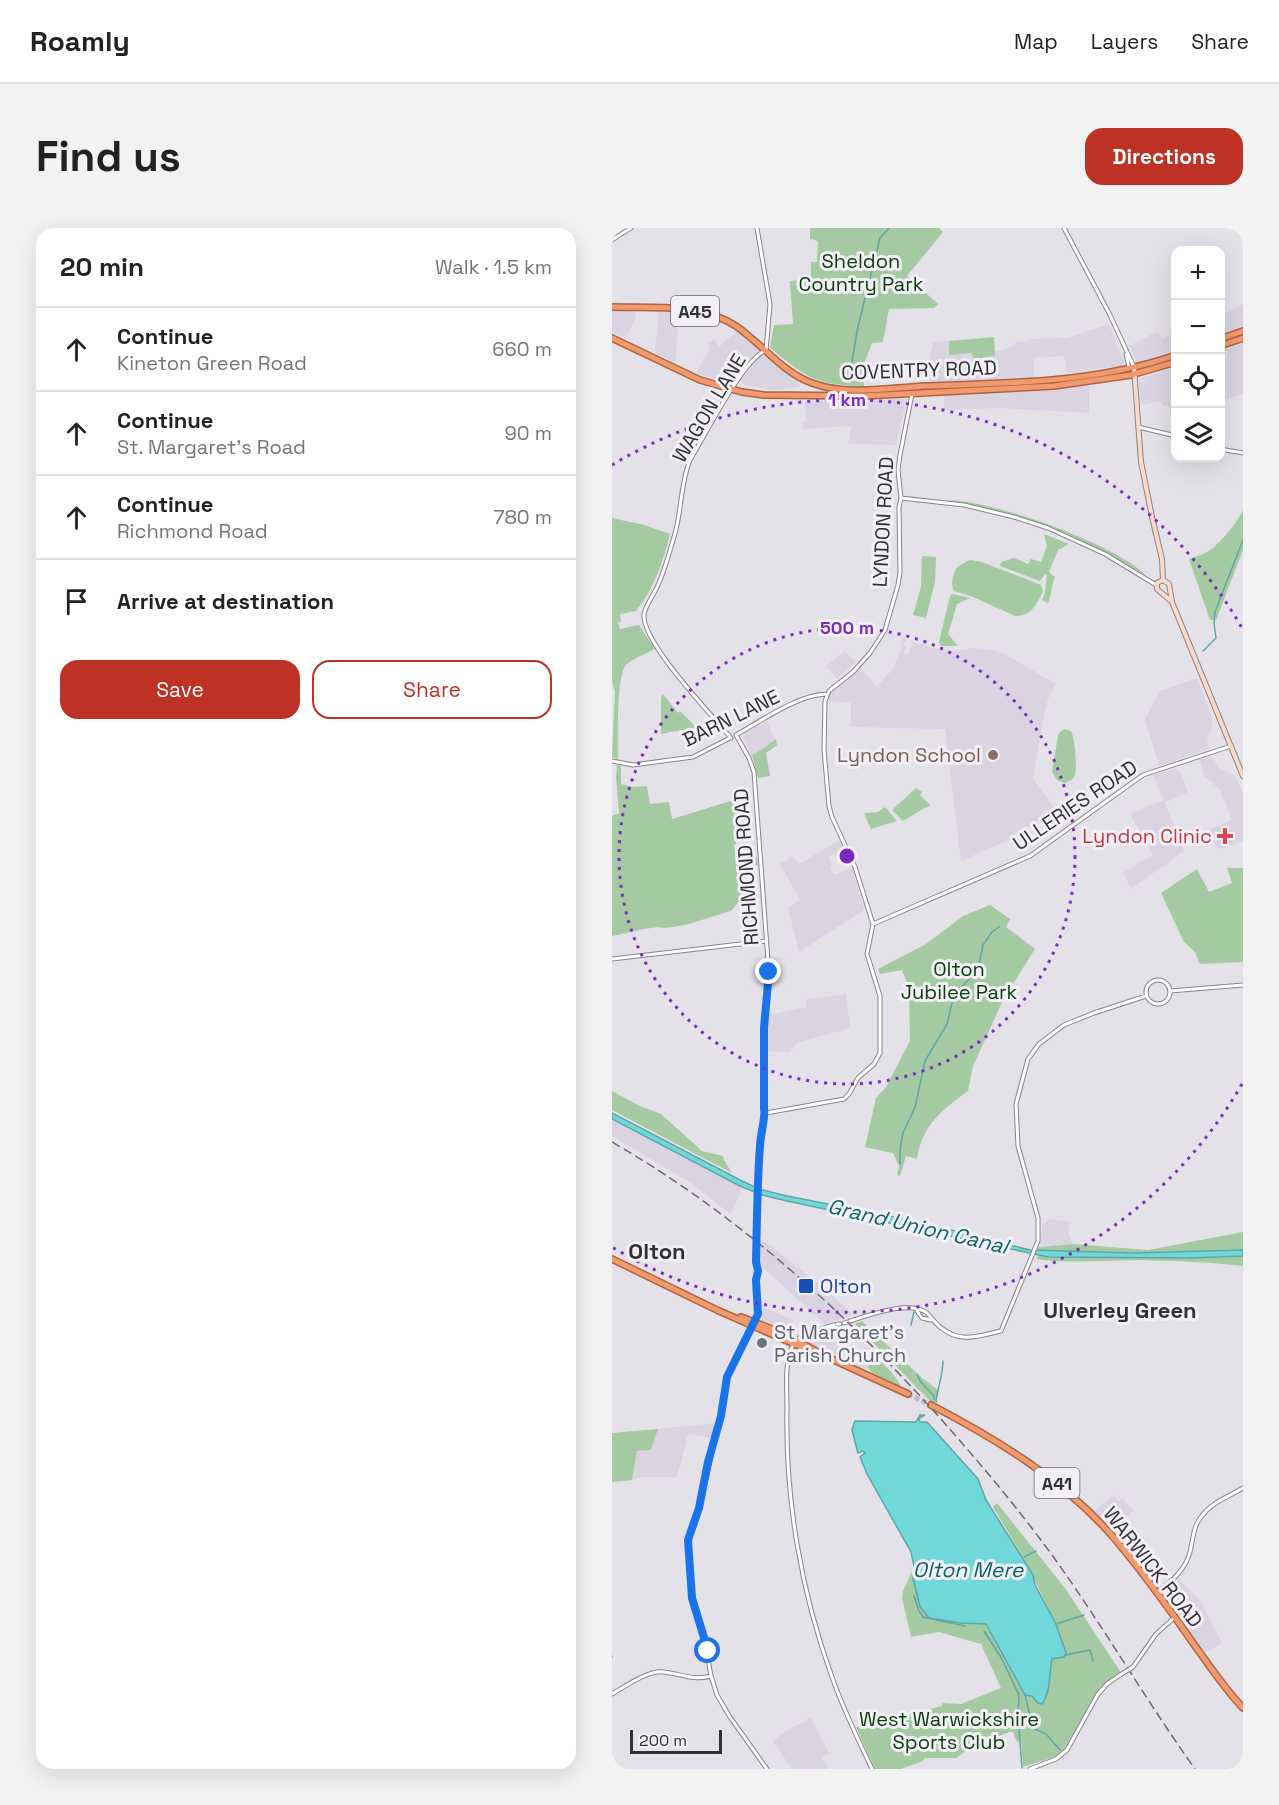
<!DOCTYPE html>
<html lang="en">
<head>
<meta charset="utf-8">
<style>
	:root { --surface:#fff; --page:#f2f2f2; --text:#222; --muted:#767676; --line:#e0e0e0; --accent:#be3125 }
	body { margin:0; font-family:"Space Grotesk",sans-serif; background:var(--page); color:var(--text) }
	.controls { position:absolute; right:18px; top:18px; display:grid; overflow:hidden; border-radius:12px; box-shadow:0 6px 24px #0002 }
	.controls button { width:54px; height:54px; display:grid; place-items:center; padding:0; border:0; border-bottom:2px solid var(--line); background:var(--surface); color:var(--text); font:30px sans-serif }
	.scale { position:absolute; left:18px; bottom:15px; width:92px; box-sizing:border-box; padding-left:6px; border:3px solid #313033; border-top:0; font-size:16px; line-height:21px; white-space:nowrap; color:#313033; -webkit-text-stroke:4px #f2eff6; paint-order:stroke }
	.stop { position:absolute; width:18px; height:18px; margin:-14px; border:4px solid #1a73e8; border-radius:50%; background:#fff }
	.stop.end { background:#1a73e8; border-color:#fff; box-shadow:0 2px 6px #0008 }
	.list { margin:0; padding:0; list-style:none }
	h2 { display:flex; justify-content:space-between; align-items:center; height:78px; margin:0; padding:0 24px; font-size:26px }
	h2 small { font-size:20px; font-weight:400; color:var(--muted) }
	.list li { display:grid; grid-template-columns:39px 1fr auto; gap:18px; align-items:center; box-sizing:border-box; height:84px; padding:0 24px; border-top:2px solid var(--line) }
	.list b { display:block; font-size:22px; white-space:nowrap }
	.list p { margin:0; font-size:20px; white-space:nowrap; color:var(--muted) }
	.list em { font-size:20px; font-style:normal; color:var(--muted) }
	.actions { display:flex; gap:12px; padding:18px 24px }
	.actions a { flex:1; padding:14px 0; border:2px solid var(--accent); border-radius:18px; text-align:center; font-size:21px; color:var(--accent) }
	.actions .main { background:var(--accent); color:#fff }
	.icon { flex:none; width:33px; height:33px; fill:none; stroke:currentColor; stroke-width:2; stroke-linecap:round; stroke-linejoin:round }
	.map { position:relative; flex:none; width:631px; height:1541px; overflow:hidden; border-radius:18px }
	header { display:flex; align-items:center; gap:36px; box-sizing:border-box; height:84px; padding:0 30px; background:var(--surface); border-bottom:2px solid var(--line) }
	header strong { font-size:28px }
	nav { display:flex; gap:33px; margin-inline-start:auto; font-size:21px }
	.intro { display:flex; align-items:center; justify-content:space-between; box-sizing:border-box; height:144px; padding:0 36px }
	h1 { margin:0; font-size:42px }
	.button { padding:15px 27px; border-radius:18px; background:var(--accent); color:#fff; font-size:21px; font-weight:700 }
	main { display:flex; gap:36px; padding:0 36px }
	aside { flex:1; background:var(--surface); border-radius:18px; box-shadow:0 6px 24px #0002 }
	.map>svg:first-child { display:block }
	.built { fill:#dad4e2 }
	.green { fill:#a3caa1 }
	.water { fill:#71d8d9; stroke:#5ea6a7; stroke-width:1.5 }
	.lines { fill:none; stroke-linecap:round; stroke-linejoin:round }
	.stream { stroke:#5ea6a7; stroke-width:1.5 }
	.trunk-tunnel { stroke:#c0bec4; stroke-width:5; stroke-dasharray:5 2.5; stroke-linecap:butt }
	.tertiary-casing { stroke:#87848a; stroke-width:5 }
	.secondary-casing { stroke:#87848a; stroke-width:6 }
	.trunk-casing { stroke:#ac6542; stroke-width:8 }
	.tertiary { stroke:#fff; stroke-width:3 }
	.secondary { stroke:#fad9c9; stroke-width:4 }
	.trunk { stroke:#f29a6e; stroke-width:5 }
	.rail { stroke:#6b696e; stroke-width:1.5; stroke-dasharray:9 4.5; stroke-linecap:butt }
	.tertiary-bridge-casing { stroke:#87848a; stroke-width:5; stroke-linecap:butt }
	.tertiary-bridge { stroke:#fff; stroke-width:3 }
	.route { stroke:#1a73e8; stroke-width:8 }
	.ring { fill:none; stroke:#7b2cbf; stroke-width:3; stroke-dasharray:3 6 }
	.education-dot { fill:#8d6e63; stroke:#f2eff6; stroke-width:2 }
	.health-dot { fill:#e0444e; stroke:#f2eff6; stroke-width:2 }
	.transit-dot { fill:#1a4fb4; stroke:#f2eff6; stroke-width:2 }
	.worship-dot { fill:#6b7280; stroke:#f2eff6; stroke-width:2 }
	.labels { text-anchor:middle; dominant-baseline:central; stroke-width:6; stroke-linejoin:round; paint-order:stroke }
	.shield { fill:#f2eff6; stroke:#6b696e; stroke-width:1.5 }
	.shield-label { font-size:18px; font-weight:bold; fill:#313033 }
	.park-label { font-size:20px; fill:#08410b; stroke:#f2eff6 }
	.street-label { font-size:20px; fill:#313033; stroke:#f2eff6 }
	.education-label { font-size:20px; fill:#785e54; stroke:#f2eff6; text-anchor:end }
	.health-label { font-size:20px; fill:#be3a42; stroke:#f2eff6; text-anchor:end }
	.transit-label { font-size:20px; fill:#164399; stroke:#f2eff6; text-anchor:start }
	.worship-label { font-size:20px; fill:#5b616d; stroke:#f2eff6; text-anchor:start }
	.water-label { font-size:21px; font-style:italic; fill:#0a6466; stroke:#f2eff6 }
	.quarter-label { font-size:22px; font-weight:bold; fill:#313033; stroke:#f2eff6 }
	.centre { fill:#7b2cbf; stroke:#f2eff6; stroke-width:3 }
	.ring-label { font-size:18px; text-anchor:middle; font-weight:bold; fill:#7b2cbf; stroke:#f2eff6; stroke-width:6; stroke-linejoin:round; paint-order:stroke }
</style>
</head>
<body>
<header>
<strong>Roamly</strong>
<nav><a>Map</a><a>Layers</a><a>Share</a></nav>
</header>
<div class="intro"><h1>Find us</h1><a class="button">Directions</a></div>
<main>
<aside>
<h2>20 min<small>Walk · 1.5 km</small></h2>
<ul class="list">
<li><svg class="icon" aria-label="ahead" viewBox="0 0 24 24"><path d="M12 20V5M6 11l6-6 6 6"/></svg><div><b>Continue</b><p>Kineton Green Road</p></div><em>660 m</em></li>
<li><svg class="icon" aria-label="ahead" viewBox="0 0 24 24"><path d="M12 20V5M6 11l6-6 6 6"/></svg><div><b>Continue</b><p>St. Margaret's Road</p></div><em>90 m</em></li>
<li><svg class="icon" aria-label="ahead" viewBox="0 0 24 24"><path d="M12 20V5M6 11l6-6 6 6"/></svg><div><b>Continue</b><p>Richmond Road</p></div><em>780 m</em></li>
<li><svg class="icon" aria-label="arrive" viewBox="0 0 24 24"><path d="M6 21V4h12l-3 4 3 4H6"/></svg><div><b>Arrive at destination</b></div></li>
</ul>
<div class="actions"><a class="main">Save</a><a>Share</a></div>
</aside>
<div class="map">
<svg width="631" height="1541" viewBox="0 0 631 1541">
	<rect width="100%" height="100%" fill="#e4e1e8"/>
	<path class="built" d="M631,76V98L609,106V88Z
		M0,83H23L24,88L14,110L0,104Z
		M47,84H66L64,135L43,125Z
		M497,96L511,131V136L508,138L455,145L452,128L421,130L422,149L319,154L314,148L321,114L337,113V127L361,125V130L382,128V124L394,121L405,114H415L418,111L456,110Z
		M125,103L147,122L140,128L121,156L84,145L98,120L96,115L102,112L107,119Z
		M546,103L550,110L563,105V122L525,134L517,118Z
		M631,115V166L609,173V123Z
		M154,127L187,154L188,160L155,162L130,156L129,153L146,129Z
		M563,139V188H561L556,177L551,178L549,173L529,177L527,155L529,150Z
		M477,158V185L386,180L332,182V166Z
		M295,170L284,217L236,216L239,198L191,201V195L194,194L193,173L239,174Z
		M290,410L294,412L291,417L294,418L292,426L296,427L301,414L321,420L341,423L362,420L380,422L394,427L444,456L436,471L433,483L421,551L443,581L401,610L349,633L333,501L239,499V475L216,473L218,465L249,440L264,458L267,456L281,441L290,419L288,418Z
		M233,423L244,434L225,451L214,438Z
		M585,450L601,492L599,494L601,498L595,509L597,521L547,538L533,491L548,463Z
		M155,493L165,517L154,525L158,548L146,550L143,535L132,511L133,505Z
		M599,528L609,542L623,547L631,566V613L609,621L604,619L597,602L620,592L608,562L592,548L588,532Z
		M561,541L568,544L576,564L553,574L572,623L519,661L511,645L541,627L518,586L552,572L541,547Z
		M228,612L232,621L217,629L220,636L218,639L222,647L240,639L252,682L187,724L176,680L188,672L168,636L181,628L187,636Z
		M234,766L238,800L185,815L177,824L155,823L156,787L194,779V772L198,771Z
		M0,891L128,958L129,965L118,986L79,955L0,908Z
		M438,991L458,994L456,1004L460,1016L428,1017L430,997Z
		M151,1012L211,1059L242,1087L213,1096L147,1036L148,1015Z
		M150,1079L181,1092L175,1104L150,1093Z
		M224,1099L257,1137L254,1143L192,1114L194,1108Z
		M104,1195L100,1210L76,1206L65,1249H30L20,1252L25,1223L39,1222L46,1201Z
		M502,1267L507,1273L510,1271L522,1282L501,1302L482,1283Z
		M566,1350L588,1372L610,1415L598,1422L593,1424L550,1368Z
		M199,1490L217,1525L210,1529L216,1541H180L161,1513L174,1503Z"/>
	<path class="green" d="M198,0H327L331,4L295,48L326,76L322,80L277,81L271,114L260,115L251,139L252,158C203,157 196,150 158,120L162,97L181,96L178,53L199,51V34H205L206,13L198,11Z
		M382,109L383,128L361,131L360,125L337,127V113Z
		M335,272C383,273 501,315 535,348L504,330L454,305L403,288Z
		M631,282V322L604,392H598L577,331C582,329 590,327 595,324C607,317 625,295 631,282Z
		M0,290L32,297L58,306C51,334 42,361 24,383L8,386L9,393L6,395L8,401L27,397L43,421C34,426 21,430 14,437C4,448 6,514 6,531L0,529L3,463L0,454Z
		M432,306L457,316L446,322L437,344L443,349C439,358 440,366 436,375L430,372C435,363 433,356 435,347L433,346L428,353L388,338L389,334L402,330L416,336L419,331L429,334L435,318Z
		M310,328L324,329L323,354L314,390L301,387L309,359Z
		M358,332L370,334L429,357L431,363C425,376 420,388 403,388L359,368L342,363C338,356 341,346 345,339Z
		M341,366L358,370L345,376L336,406L346,418H329L327,414L338,368Z
		M51,466L66,485L68,483L84,499L76,505L69,502L49,506V470Z
		M452,501L459,503C463,510 466,543 462,549C459,553 457,553 453,555L445,552L440,544L446,508L448,504Z
		M164,511L165,517L154,525L158,548L146,550L140,527L151,521Z
		M5,537L9,538V556L21,559L35,558L38,576L57,574L60,591L122,572L124,616L122,617L124,628H130L131,630L145,629L146,637L131,639L129,671L119,683L73,697L54,700L46,699L32,701L0,708V588L7,585L4,549Z
		M304,560L310,564L308,567L318,577L291,593L280,582Z
		M273,579L285,593L259,601L252,585L266,584Z
		M615,640H631V734L588,736L583,724L572,714L549,665L585,641L597,664L620,655Z
		M378,677L398,691L394,699L423,721L392,770L361,838L356,863C330,882 310,897 305,931L294,928L288,948L285,947L287,938L281,925L253,919L264,870L274,859L298,813L297,760L290,742L268,746L266,741L314,716L351,688Z
		M0,863L28,878L49,886L90,923L111,928L112,932L120,945L0,882Z
		M631,1004V1022L521,1025L425,1022L427,1019L460,1016L536,1022Z
		M426,1028L578,1030L631,1028V1038C597,1034 564,1033 530,1032C494,1032 459,1036 424,1031Z
		M250,1093L310,1150L326,1162L325,1175L319,1174L243,1096Z
		M253,1120C265,1131 283,1144 289,1159L261,1145L256,1140L257,1137L253,1132Z
		M46,1201L39,1222L25,1223L20,1252L0,1254V1205Z
		M385,1275L453,1360L508,1443L483,1468L461,1511L452,1521L442,1529L411,1539L409,1513L405,1514L401,1504H397L362,1518L344,1530H313L311,1533L289,1541H263L244,1499L330,1478L331,1475L349,1476L389,1460L369,1416L327,1404L299,1409L290,1370L291,1363L300,1343L308,1379L349,1395L374,1396L409,1461L438,1445L440,1431L452,1429L454,1425C436,1373 409,1325 381,1279Z"/>
	<path class="water" d="M0,885L130,953L147,961L175,968L303,993L418,1022L521,1025L631,1022V1028L578,1030L436,1029L175,973L150,967L128,958L0,891Z
		M308,1187H313L307,1190L308,1194H315L366,1251L374,1272L421,1347L423,1357L444,1396L454,1425L452,1429L440,1431C437,1445 439,1464 430,1476L426,1475L420,1468L413,1467L374,1396L349,1395L317,1390L308,1379L301,1350L302,1338L299,1324L255,1246L248,1229L253,1225L251,1223L246,1225L240,1202L243,1193L304,1194Z"/>
	<g class="lines">
		<path class="stream" d="M240,154V134L245,103L268,10L277,0
			M591,423L604,410L602,395L603,384L631,312
			M288,922L291,905L303,879L313,833L335,796L340,775L349,760L366,741L371,717L380,704L387,699
			M288,936V923
			M299,1097L302,1084
			M305,1146L308,1153L322,1168V1171
			M324,1173C326,1159 331,1146 331,1133
			M412,1329L424,1323
			M302,1368L307,1383L311,1389L353,1398
			M444,1396L472,1387
			M372,1403L390,1431L407,1467L406,1489L410,1540
			M453,1427L478,1422L481,1433
			M0,1428V1429
			M413,1467L421,1500L434,1506L448,1522"/>
		<path class="trunk-tunnel" d="M296,1166L319,1177"/>
		<g class="tertiary-casing">
			<path id="tertiary" d="M145,0L158,76L154,123
				M452,0L498,87L522,139
				M0,12L19,0
				M514,126L517,140
				M526,199L564,208
				M608,221L631,225
				M289,270L352,277L402,289L436,300L493,326L544,357
				M124,507L137,530L142,544L156,733L157,758L152,800V881C155,888 150,900 149,908C144,950 145,992 144,1034L146,1043L144,1052L146,1086L115,1149L112,1175L87,1280L77,1307L76,1323L80,1370L92,1408L99,1448L105,1467L118,1489L155,1541
				M124,507C149,493 187,466 215,466
				M119,510C100,487 29,414 32,386C34,376 42,367 46,357C53,342 57,325 62,309C70,284 68,256 78,232C91,211 132,130 153,123
				M0,533L21,537L81,529L118,510
				M261,696L418,628L531,547L619,518
				M0,731L155,713
				M534 764a12 12 0 1 1 24 0a12 12 0 1 1-24 0Z
				M558,763L631,757
				M154,885L232,871L237,866L246,850L262,836L268,825V768L255,726L261,696L243,639L220,589L217,578L212,522L213,473L217,463L241,444L258,425L273,402L286,357L288,344L287,279L289,270L286,242L288,227L300,166
				M305,1083L310,1090L319,1092
				M238,1093C257,1087 297,1072 315,1085C319,1089 323,1095 328,1099C349,1116 365,1108 389,1103L426,1013V990L406,918L404,876L416,831L427,816L452,797L482,785L534,768
				M232,1095L235,1094
				M225,1096H228
				M186,1111L192,1106L222,1097
				M181,1117C172,1133 175,1161 175,1180C173,1270 189,1364 220,1449C231,1481 246,1511 260,1541
				M546,1364C559,1354 574,1341 578,1324C581,1312 581,1299 589,1289C600,1274 616,1269 631,1260
				M521,1439L544,1406L563,1389
				M0,1466C14,1458 36,1442 52,1444C69,1446 82,1453 99,1448
				M418,1541L444,1531L455,1522L486,1466L495,1456L508,1447"/>
		</g>
		<g class="secondary-casing">
			<path id="secondary" d="M522,139L529,234L540,289L550,331L551,352
				M551,352L557,356L560,374L631,548
				M551,352L545,355V361L559,373"/>
		</g>
		<g class="trunk-casing">
			<path id="trunk" d="M0,79C40,80 89,75 124,98C150,116 170,144 200,155C234,168 277,160 313,158C397,155 484,155 564,127
				M0,110L88,152L130,164L152,167L252,168L442,158L519,147L564,134
				M608,111L631,103
				M608,118L631,110
				M0,1031L105,1082L198,1123L211,1127
				M129,1089L175,1107L211,1127L296,1166
				M319,1177C386,1212 452,1252 502,1310C530,1343 556,1379 581,1415C597,1437 612,1460 631,1480"/>
		</g>
		<use href="#tertiary" class="tertiary"/>
		<use href="#secondary" class="secondary"/>
		<use href="#trunk" class="trunk"/>
		<path class="rail" d="M0,914C125,986 232,1083 328,1190C367,1234 405,1279 440,1327C490,1396 533,1471 583,1541"/>
		<g class="tertiary-bridge-casing">
			<path id="tertiary-bridge" d="M508,1447L521,1439"/>
		</g>
		<use href="#tertiary-bridge" class="tertiary-bridge"/>
	</g>
	<g class="lines">
		<path class="route" d="M96,1423L80,1370L76,1312L87,1280L96,1234L109,1188L115,1149L146,1086L144,1052L146,1043L144,1034C145,995 145,957 148,918C148,909 154,887 152,881V800L157,744"/>
	</g>
	<g class="ring">
		<circle cx="235" cy="628" r="228"/>
		<path d="M630 856A456 456 0 0 1 0 1019M0 237A456 456 0 0 1 630 400"/>
	</g>
	<circle class="education-dot" cx="381" cy="527" r="6"/>
	<path class="health-dot" d="M610 599h6v6h6v6h-6v6h-6v-6h-6v-6h6z"/>
	<rect class="transit-dot" x="186" y="1050" width="16" height="16" rx="3"/>
	<circle class="worship-dot" cx="150" cy="1115" r="6"/>
	<g class="labels">
		<g class="shield">
			<rect x="59" y="68" width="48" height="30" rx="4.5"/>
			<rect x="422.5" y="1240" width="45" height="30" rx="4.5"/>
		</g>
		<g class="shield-label">
			<text x="83" y="83">A45</text>
			<text x="445" y="1255">A41</text>
		</g>
		<g class="park-label">
			<text x="249" y="33">Sheldon<tspan x="249" dy="23">Country Park</tspan></text>
			<text x="347" y="741">Olton<tspan x="347" dy="23">Jubilee Park</tspan></text>
			<text x="337" y="1491">West Warwickshire<tspan x="337" dy="23">Sports Club</tspan></text>
		</g>
		<g class="street-label">
			<text transform="translate(307 142) rotate(-2)">COVENTRY ROAD</text>
			<text transform="translate(97 180) rotate(-59)">WAGON LANE</text>
			<text transform="translate(271 294) rotate(-87)">LYNDON ROAD</text>
			<text transform="translate(119 490) rotate(-26)">BARN LANE</text>
			<text transform="translate(463 577) rotate(-34)">ULLERIES ROAD</text>
			<text transform="translate(134 639) rotate(-94)">RICHMOND ROAD</text>
			<text transform="translate(541 1339) rotate(52)">WARWICK ROAD</text>
		</g>
		<g class="education-label">
			<text x="369" y="527">Lyndon School</text>
		</g>
		<g class="health-label">
			<text x="600" y="608">Lyndon Clinic</text>
		</g>
		<g class="transit-label">
			<text x="208" y="1058">Olton</text>
		</g>
		<g class="worship-label">
			<text x="162" y="1104">St Margaret's<tspan x="162" dy="23">Parish Church</tspan></text>
		</g>
		<g class="water-label">
			<text transform="translate(306 998) rotate(13)">Grand Union Canal</text>
			<text x="356" y="1341">Olton Mere</text>
		</g>
		<g class="quarter-label">
			<text x="45" y="1023">Olton</text>
			<text x="508" y="1082">Ulverley Green</text>
		</g>
	</g>
	<circle cx="235" cy="628" r="9" class="centre"/>
	<g class="ring-label">
		<text x="235" y="178">1 km</text>
		<text x="235" y="406">500 m</text>
	</g>
</svg>
<div class="controls">
<button>+</button>
<button>−</button>
<button><svg class="icon" aria-label="locate" viewBox="0 0 24 24"><circle cx="12" cy="12" r="6"/><path d="M12 2v4M12 18v4M2 12h4M18 12h4"/></svg></button>
<button><svg class="icon" aria-label="layers" viewBox="0 0 24 24"><path d="M12 4l9 5-9 5-9-5zM3 14l9 5 9-5"/></svg></button>
</div>
<div class="scale">200 m</div>
<div class="stop" style="left:96px;top:1423px"></div>
<div class="stop end" style="left:157px;top:744px"></div>
</div>
</main>
</body>
</html>
